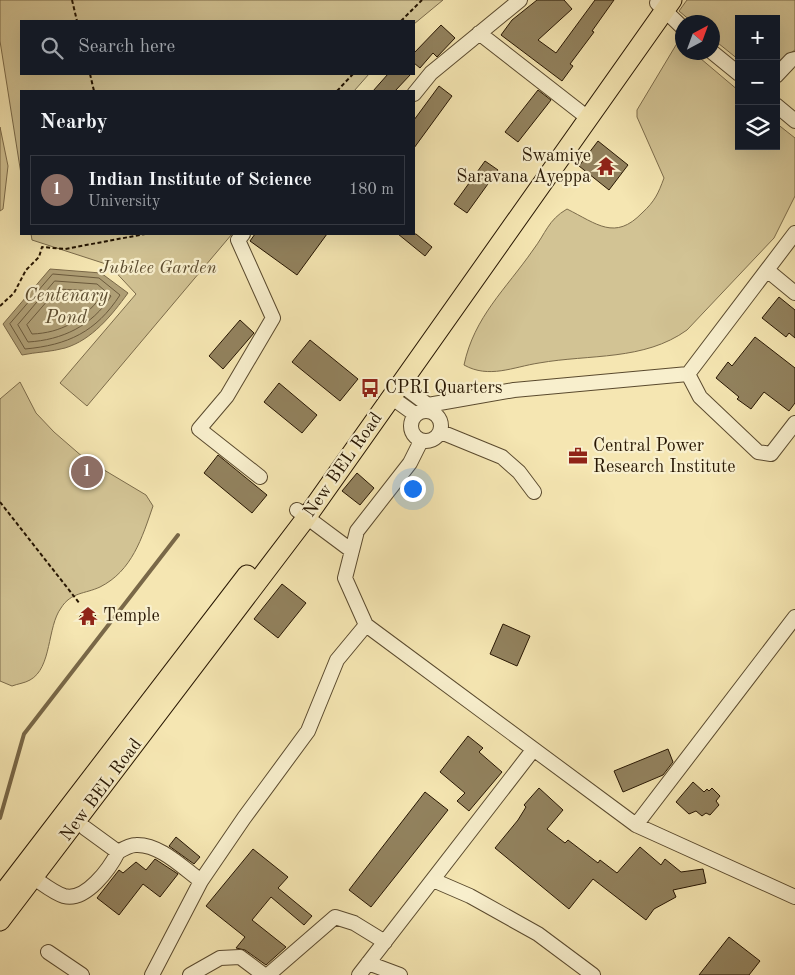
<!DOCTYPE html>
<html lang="en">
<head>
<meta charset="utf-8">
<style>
	:root { --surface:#171b24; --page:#20242c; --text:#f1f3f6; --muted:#9ea1a6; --line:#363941; --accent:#c59692 }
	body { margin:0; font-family:"Old Standard TT",serif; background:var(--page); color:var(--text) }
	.controls { position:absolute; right:15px; top:15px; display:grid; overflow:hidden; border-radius:0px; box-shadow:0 5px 20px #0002 }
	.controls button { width:45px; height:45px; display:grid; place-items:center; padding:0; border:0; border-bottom:1px solid var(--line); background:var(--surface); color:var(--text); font:25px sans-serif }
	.compass { position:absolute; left:675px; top:15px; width:45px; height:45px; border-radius:50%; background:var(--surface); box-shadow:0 5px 20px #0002; rotate:41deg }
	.you { position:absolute; left:412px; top:488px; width:18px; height:18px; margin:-12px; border:4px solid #fff; border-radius:50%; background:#1a73e8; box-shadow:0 0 0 8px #1a73e833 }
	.badge { display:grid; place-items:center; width:32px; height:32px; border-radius:50%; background:var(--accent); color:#fff; font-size:16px; font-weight:700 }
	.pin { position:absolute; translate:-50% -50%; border:2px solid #fff; box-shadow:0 1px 5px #0006 }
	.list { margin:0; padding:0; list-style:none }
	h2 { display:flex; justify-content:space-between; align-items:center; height:65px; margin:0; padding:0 20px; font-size:21px }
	h2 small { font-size:16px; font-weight:400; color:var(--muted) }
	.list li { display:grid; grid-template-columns:32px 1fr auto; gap:15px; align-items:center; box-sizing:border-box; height:70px; margin:0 10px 10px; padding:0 10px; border:1px solid var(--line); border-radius:0px }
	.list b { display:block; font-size:19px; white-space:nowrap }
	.list p { margin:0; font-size:16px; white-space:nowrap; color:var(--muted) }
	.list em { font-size:16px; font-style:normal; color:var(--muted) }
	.icon { flex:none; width:28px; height:28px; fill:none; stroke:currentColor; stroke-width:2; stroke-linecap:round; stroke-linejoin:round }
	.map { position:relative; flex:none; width:795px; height:975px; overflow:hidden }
	.search { position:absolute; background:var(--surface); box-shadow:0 5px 20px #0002; left:20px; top:20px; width:395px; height:55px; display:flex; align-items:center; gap:12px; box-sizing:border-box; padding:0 18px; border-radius:0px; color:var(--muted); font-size:19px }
	.panel { position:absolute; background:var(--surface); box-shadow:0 5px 20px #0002; left:20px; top:90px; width:395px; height:145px; border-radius:0px }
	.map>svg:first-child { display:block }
	.green { fill:#d2c394; stroke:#7c6c4b }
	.water { fill:#af9f76; stroke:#796848 }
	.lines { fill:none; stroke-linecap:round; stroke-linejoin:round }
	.shore { stroke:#6b5a3c; stroke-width:1 }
	.stream { stroke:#796848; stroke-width:4 }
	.building { fill:#92825e; stroke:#271602 }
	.minor-casing { stroke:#5a4a2e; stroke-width:16 }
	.major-casing { stroke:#271602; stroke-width:21 }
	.path { stroke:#271602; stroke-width:2; stroke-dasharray:4 2.5; stroke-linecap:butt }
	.minor { stroke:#f8efcd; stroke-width:14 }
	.major { stroke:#f5e6b2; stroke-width:19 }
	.labels { text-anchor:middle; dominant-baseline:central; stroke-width:4.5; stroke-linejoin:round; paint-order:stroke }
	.poi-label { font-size:18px; fill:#271602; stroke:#f8efcd; text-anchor:start }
	.park-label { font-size:18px; font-style:italic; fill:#5a4a2e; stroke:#f8efcd }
	.street-label { font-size:18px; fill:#271602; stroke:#f8efcd }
	.water-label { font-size:19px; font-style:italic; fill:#5d4d30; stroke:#f8efcd }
</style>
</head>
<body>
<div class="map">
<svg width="795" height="975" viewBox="0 0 795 975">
	<rect width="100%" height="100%" fill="#f5e6b2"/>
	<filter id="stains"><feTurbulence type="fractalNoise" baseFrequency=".004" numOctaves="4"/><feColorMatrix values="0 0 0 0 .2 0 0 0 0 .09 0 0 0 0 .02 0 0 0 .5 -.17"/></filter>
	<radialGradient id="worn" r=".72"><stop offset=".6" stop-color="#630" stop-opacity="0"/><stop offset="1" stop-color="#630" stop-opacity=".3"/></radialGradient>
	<path class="green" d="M0,0H443L414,24V21H21V74H369L354,91H21V174L0,41Z
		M687,0H795V50L776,63V19H739V60L713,39L712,22H692L679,11Z
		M679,40L682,43V52L694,53L739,91V146H776V123L795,138V196L774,238L687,330C644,361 590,354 539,363C513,367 489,379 464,365C474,317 506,289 533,250C546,233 548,220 567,209C597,224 615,241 642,213C655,201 658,194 664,178L637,117V110Z
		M0,127L8,166L3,209L0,211Z
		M31,234H232L87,406L60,383L136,294L109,265L32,240Z
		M20,382L36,413L54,432L84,458L146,495L153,506C142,538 132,571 100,587C85,594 71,592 61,608C47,627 52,668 30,680C25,683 17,684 12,686L0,681V399Z"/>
	<path class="water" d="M50,269L101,273L128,293C112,315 92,340 65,348C51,352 36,352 22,355L3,324Z"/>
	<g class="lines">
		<path class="shore" d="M53,274L99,278L120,295C96,332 68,345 25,349L10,324Z
			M55,281L97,284L111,296C92,326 62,340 28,342L18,325Z
			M58,289L94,291L101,297C83,320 61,333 32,334L27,325Z"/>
		<path class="stream" d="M0,818L24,734L178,535"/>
	</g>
	<path class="building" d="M537,0H564L572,9L538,40L556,53L595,0H614L592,31L594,32L570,64L573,66L562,81L501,35L512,20Z
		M441,25L455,38L437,57L433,53L420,68L414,63V53Z
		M388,74H411L395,91H373Z
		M439,86L452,96L414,148V120Z
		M538,90L551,100L518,142L505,132Z
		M598,141L628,165L609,190L579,166Z
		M485,161L498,170L467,213L454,204Z
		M255,234H327L297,275L250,241Z
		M398,234H416L432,247L425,256Z
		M779,297L795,310V338L789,333L786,337L762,318Z
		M240,320L254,333L223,369L209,356Z
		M755,337L795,368V403L789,411L764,392L751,409L737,399L739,397L716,378L728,362L732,366Z
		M310,340L358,379L340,401L292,362Z
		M279,383L317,415L302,433L264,402Z
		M218,455L267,495L252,513L204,473Z
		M357,473L374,488L360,505L342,491Z
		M282,584L306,603L278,638L254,619Z
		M89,607L96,615L86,625L79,617Z
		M503,624L530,636L517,666L490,654Z
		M468,736L483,748L479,752L502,772L469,811L457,801L465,793L440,772Z
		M668,749L673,762L663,775L623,792L614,771Z
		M693,782L704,792L707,789L709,791L712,788L720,796L716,801L719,805L710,815L706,813L702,816L696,811L689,814L676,802Z
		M539,788L563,810L547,829L565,843L568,840L598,863L600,860L617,873L640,847L661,865L665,859L681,872L703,869L706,883L673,890L676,897L654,909L646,920L593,879L569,909L495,848L518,820L526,807L524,805Z
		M425,792L448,810L371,907L349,890Z
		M176,837L200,857L194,864L169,846Z
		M253,849L288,877L278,888L312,916L304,925L271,897L252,920L286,947L266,965L245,950L236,948L245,937L206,906Z
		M155,859L178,874L160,897L143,884L119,915L97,898L119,870L123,873L136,862L146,870Z
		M729,937L760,961L749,975H699Z"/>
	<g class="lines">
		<g class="minor-casing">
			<path id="minor" d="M657,3L682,27
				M479,33L588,118
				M712,52L739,74
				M776,76L791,60L795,59
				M414,94L431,73L520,0
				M776,105L795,121
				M795,233L688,374L700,397L758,452L771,454L795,423
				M243,234L238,240L273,318L227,396L199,429L260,477
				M767,270L795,293
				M398,386L408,390L428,405L514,390L688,374
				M391,397L416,415
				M411 426a15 15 0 1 1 30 0a15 15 0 1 1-30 0Z
				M441,432L502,457L519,472L534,492
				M421,441L410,463L357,531L345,578L366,625L636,825L795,617
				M297,510L352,551
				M636,825L795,897
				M85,828L118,852
				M34,878C43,884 54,893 64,896C86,902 110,868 118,852C123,849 130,845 136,845C160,844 183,868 201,881L244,818L308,731L337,660L366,625
				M433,880L470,896L538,934L593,975
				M48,952L82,975
				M368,963L400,975
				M152,975L201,881
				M190,975L220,958L240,957L264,975
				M268,975L335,917L354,923L385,942
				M359,975L533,750"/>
		</g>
		<g class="major-casing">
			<path id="major" d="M0,897L247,575
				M0,921L306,518L672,0"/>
		</g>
		<path class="path" d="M72,0L77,21
			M401,21L422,0
			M90,74L94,91
			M337,91L353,74
			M0,306L14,293L26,270L39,257L42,247L65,249L145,234
			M0,502L80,604"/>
		<use href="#minor" class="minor"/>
		<use href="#major" class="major"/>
	</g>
	<defs>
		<g id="temple-bare" transform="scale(1.5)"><path d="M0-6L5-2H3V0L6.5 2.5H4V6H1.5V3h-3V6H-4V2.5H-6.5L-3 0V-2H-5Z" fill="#8f2418" stroke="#f8efcd" stroke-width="2.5" paint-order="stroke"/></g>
		<g id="bus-bare" transform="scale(1.5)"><path d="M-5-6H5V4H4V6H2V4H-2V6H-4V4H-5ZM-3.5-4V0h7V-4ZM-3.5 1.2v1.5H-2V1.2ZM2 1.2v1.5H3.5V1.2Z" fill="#8f2418" stroke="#f8efcd" stroke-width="2.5" paint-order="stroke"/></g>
		<g id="office-bare" transform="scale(1.5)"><path d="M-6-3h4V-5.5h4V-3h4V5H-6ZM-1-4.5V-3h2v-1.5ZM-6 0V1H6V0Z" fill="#8f2418" stroke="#f8efcd" stroke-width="2.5" paint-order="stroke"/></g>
	</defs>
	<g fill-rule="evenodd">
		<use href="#temple-bare" x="606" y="166"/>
		<use href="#bus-bare" x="370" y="388"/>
		<use href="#office-bare" x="578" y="456"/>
		<use href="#temple-bare" x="88" y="616"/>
	</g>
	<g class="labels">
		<g class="poi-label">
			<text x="591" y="156" text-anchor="end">Swamiye<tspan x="591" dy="21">Saravana Ayeppa</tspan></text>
			<text x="385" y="388">CPRI Quarters</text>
			<text x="593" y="446">Central Power<tspan x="593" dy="21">Research Institute</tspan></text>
			<text x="103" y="616">Temple</text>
		</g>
		<g class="park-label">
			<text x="158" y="268">Jubilee Garden</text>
		</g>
		<g class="street-label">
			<text transform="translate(343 465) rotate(-55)">New BEL Road</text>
			<text transform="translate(101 790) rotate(-53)">New BEL Road</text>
		</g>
		<g class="water-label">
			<text x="66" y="296">Centenary<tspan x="66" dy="22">Pond</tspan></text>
		</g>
	</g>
	<rect width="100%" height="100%" filter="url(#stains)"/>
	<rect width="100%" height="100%" fill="url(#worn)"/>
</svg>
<div class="controls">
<button>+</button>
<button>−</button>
<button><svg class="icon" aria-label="layers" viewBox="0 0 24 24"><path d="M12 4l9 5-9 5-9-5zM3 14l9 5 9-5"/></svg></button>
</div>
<svg class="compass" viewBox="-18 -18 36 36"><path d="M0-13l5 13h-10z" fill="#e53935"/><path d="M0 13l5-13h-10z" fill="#9ea1a6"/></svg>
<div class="you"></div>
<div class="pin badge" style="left:87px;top:472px;background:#8d6e63">1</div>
<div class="search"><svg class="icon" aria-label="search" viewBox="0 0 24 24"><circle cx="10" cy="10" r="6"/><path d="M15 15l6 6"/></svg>Search here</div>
<section class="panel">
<h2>Nearby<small></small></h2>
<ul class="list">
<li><span class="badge" style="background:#8d6e63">1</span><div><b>Indian Institute of Science</b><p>University</p></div><em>180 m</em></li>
</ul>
</section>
</div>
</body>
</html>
